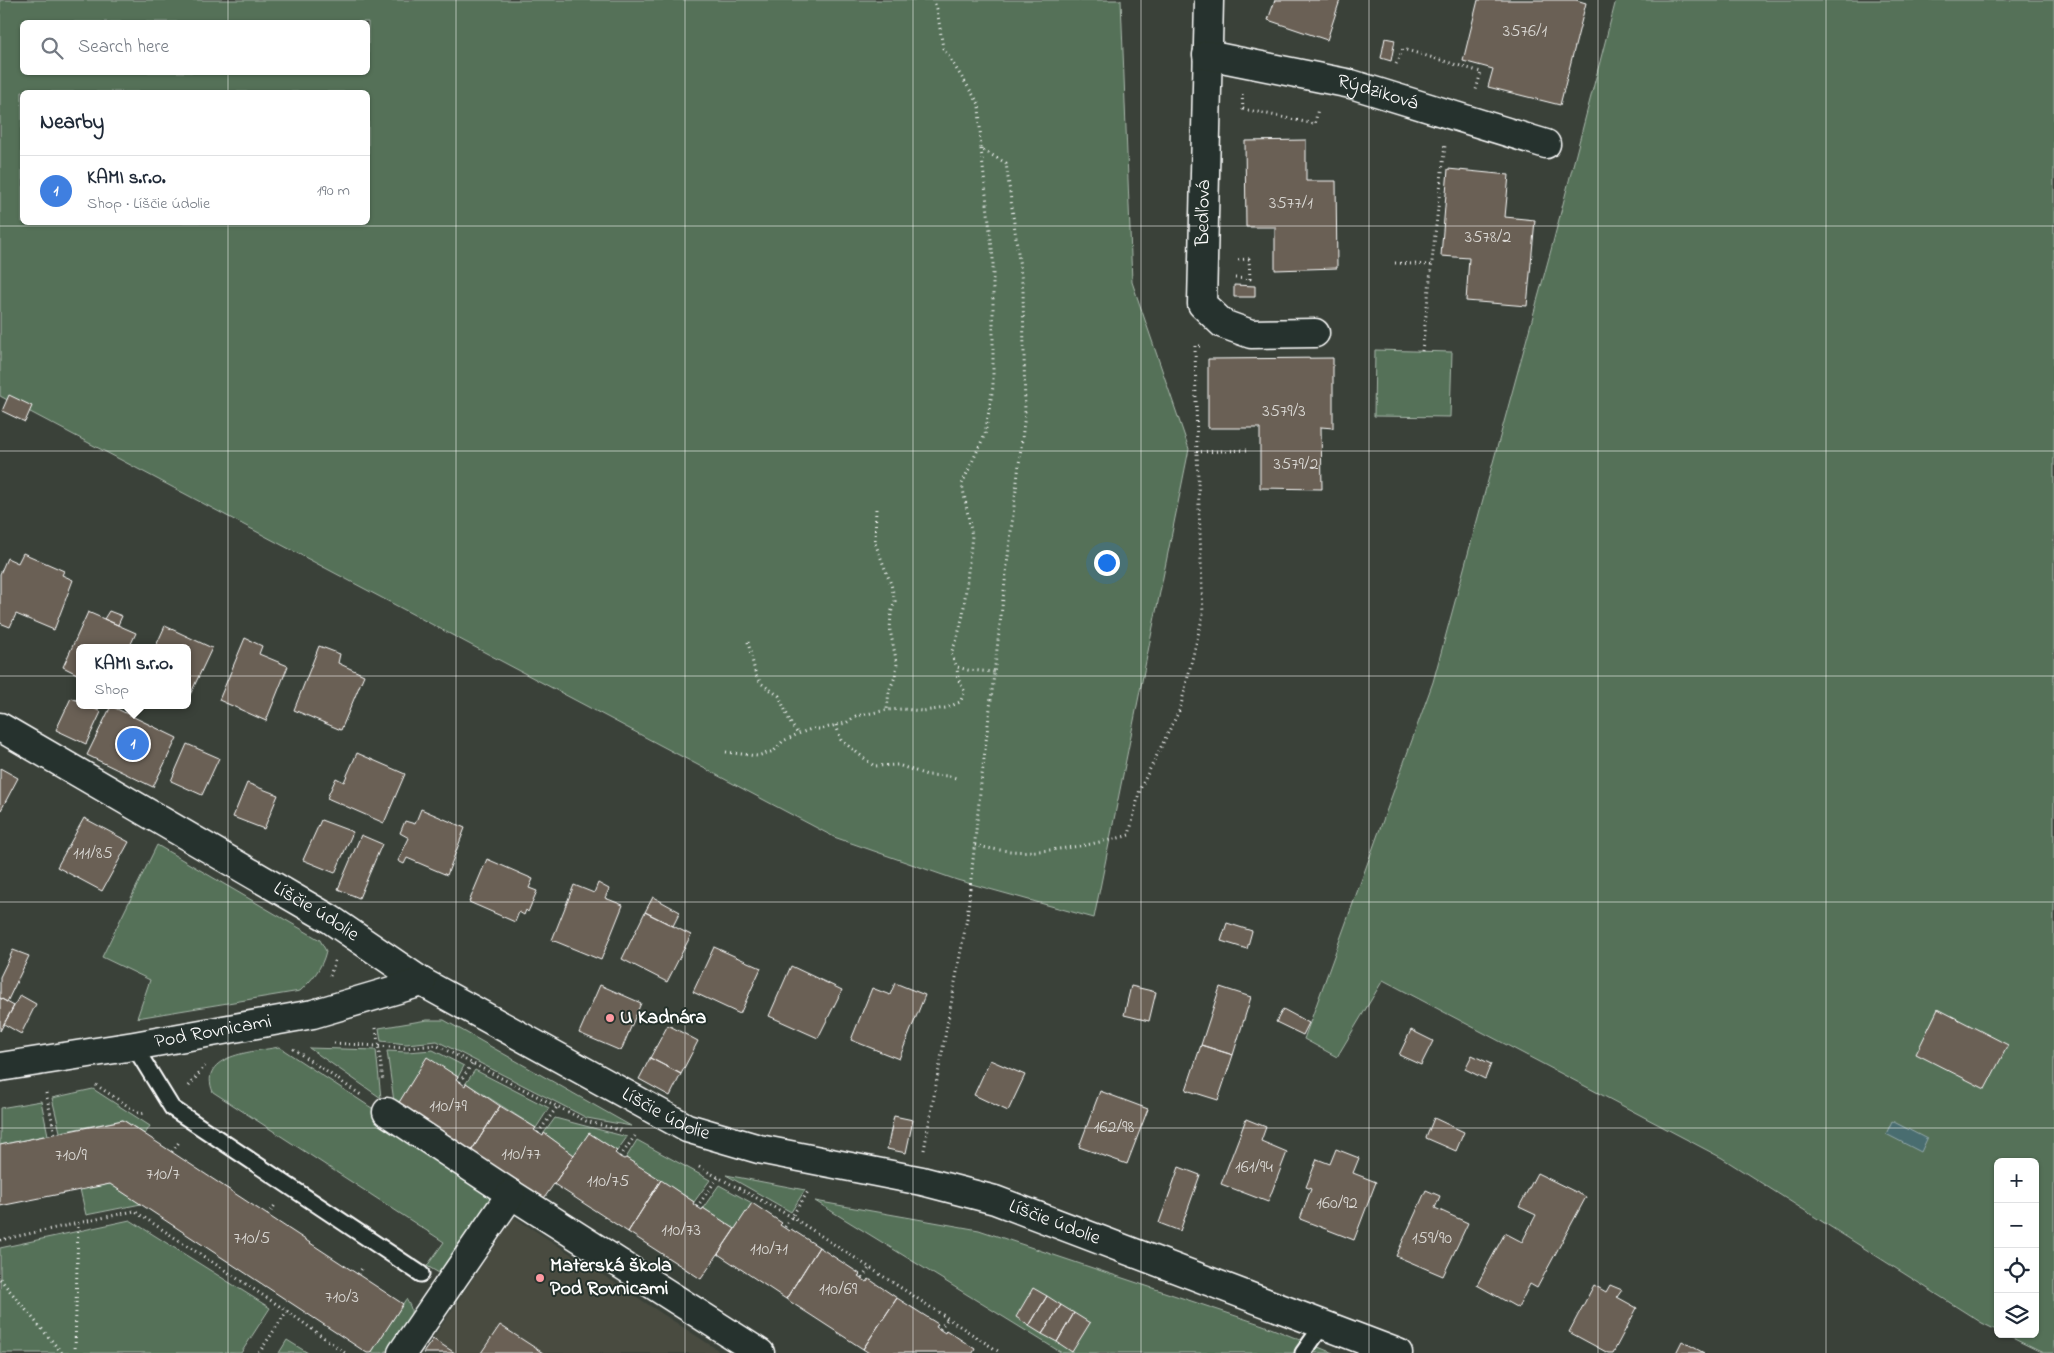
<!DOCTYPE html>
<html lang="en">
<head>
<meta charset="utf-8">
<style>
	:root { --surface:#fff; --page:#f6f6f7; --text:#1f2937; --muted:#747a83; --line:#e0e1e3; --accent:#7c3aed }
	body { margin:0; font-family:"Indie Flower",sans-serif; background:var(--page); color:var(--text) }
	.controls { position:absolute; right:15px; bottom:15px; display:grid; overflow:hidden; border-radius:8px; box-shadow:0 1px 4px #0004 }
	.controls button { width:45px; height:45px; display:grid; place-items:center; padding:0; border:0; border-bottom:1px solid var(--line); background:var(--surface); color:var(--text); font:25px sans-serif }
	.you { position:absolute; left:1106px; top:562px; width:18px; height:18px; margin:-12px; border:4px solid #fff; border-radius:50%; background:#1a73e8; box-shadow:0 0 0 8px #1a73e833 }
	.badge { display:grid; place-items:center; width:32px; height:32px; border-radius:50%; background:var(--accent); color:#fff; font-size:16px; font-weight:700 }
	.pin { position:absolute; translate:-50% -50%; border:2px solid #fff; box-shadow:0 1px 5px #0006 }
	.popup { position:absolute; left:76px; top:644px; width:115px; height:65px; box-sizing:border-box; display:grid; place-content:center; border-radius:8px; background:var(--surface); filter:drop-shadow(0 1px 4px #0005); font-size:16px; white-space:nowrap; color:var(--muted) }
	.popup b { font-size:19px; color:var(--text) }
	.popup::after { content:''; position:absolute; left:50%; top:100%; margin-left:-10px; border:10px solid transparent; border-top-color:var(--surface) }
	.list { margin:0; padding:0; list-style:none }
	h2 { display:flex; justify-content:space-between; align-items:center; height:65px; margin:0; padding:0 20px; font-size:21px }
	h2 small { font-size:16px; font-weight:400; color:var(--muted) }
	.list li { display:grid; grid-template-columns:32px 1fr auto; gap:15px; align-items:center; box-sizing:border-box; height:70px; padding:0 20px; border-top:1px solid var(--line) }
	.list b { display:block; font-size:19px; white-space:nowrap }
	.list p { margin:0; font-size:16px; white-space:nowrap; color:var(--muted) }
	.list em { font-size:16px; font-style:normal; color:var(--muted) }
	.icon { flex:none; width:28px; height:28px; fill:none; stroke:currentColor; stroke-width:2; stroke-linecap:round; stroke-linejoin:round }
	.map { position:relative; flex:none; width:2054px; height:1353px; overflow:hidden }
	.search { position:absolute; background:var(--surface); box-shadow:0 1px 4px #0004; left:20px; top:20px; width:350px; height:55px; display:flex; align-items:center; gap:12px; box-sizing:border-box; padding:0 18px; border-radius:8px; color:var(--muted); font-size:19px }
	.panel { position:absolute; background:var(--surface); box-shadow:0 1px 4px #0004; left:20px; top:90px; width:350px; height:135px; border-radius:8px }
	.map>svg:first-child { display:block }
	.built { fill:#484b41 }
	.green { fill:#547159; stroke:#aab8ac; fill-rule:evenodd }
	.water { fill:#4a6d70; stroke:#92a7a9 }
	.building { fill:#6a6154; stroke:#fff }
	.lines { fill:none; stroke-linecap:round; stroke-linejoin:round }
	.service-casing { stroke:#fff; stroke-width:19 }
	.minor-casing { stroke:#fff; stroke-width:31 }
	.path { stroke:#fff; stroke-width:3; stroke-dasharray:1 4; stroke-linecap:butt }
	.service { stroke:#26332d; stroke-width:15 }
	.minor { stroke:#26332d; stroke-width:28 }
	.grid { fill:none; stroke:#fff; stroke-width:1; stroke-opacity:0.55 }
	.poi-dot { fill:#ff9aa2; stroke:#26332d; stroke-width:2 }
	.labels { text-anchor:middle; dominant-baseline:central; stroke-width:4; stroke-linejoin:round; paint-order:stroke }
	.number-label { font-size:18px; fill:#dad8d4 }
	.street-label { font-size:20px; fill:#fff; stroke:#26332d }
	.poi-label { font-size:20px; font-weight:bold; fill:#fff; stroke:#26332d; text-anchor:start }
</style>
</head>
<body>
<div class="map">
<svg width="2054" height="1353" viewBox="0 0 2054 1353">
	<rect width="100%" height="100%" fill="#3a4139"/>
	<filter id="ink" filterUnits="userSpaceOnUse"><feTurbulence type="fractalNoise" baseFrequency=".02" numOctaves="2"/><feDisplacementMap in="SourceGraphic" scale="10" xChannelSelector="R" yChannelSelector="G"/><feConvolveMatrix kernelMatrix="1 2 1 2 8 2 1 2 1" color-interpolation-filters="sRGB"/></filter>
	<g filter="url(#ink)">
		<path class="built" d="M514,1217L718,1350L716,1353H423Z"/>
		<path class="green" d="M0,0H1121L1132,282L1189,449L1094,918L957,880L834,837L0,396ZM22,22H368V72H22ZM22,92H368V222H22Z
			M1616,0H2054V1353H2043L2004,1334H2035V1162H1998V1331L1982,1323L1722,1158L1383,980L1337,1057L1304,1039L1433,682L1551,250Z
			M1375,350L1452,352L1450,417L1374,416Z
			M157,845L320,940L326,951C322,968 313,979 300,991L137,1018L150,980L102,957Z
			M427,1020H444L631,1126L587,1118L437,1041L406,1044L381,1041L379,1028Z
			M279,1047L489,1185L491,1197L439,1273L427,1266L444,1242L213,1092C197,1054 254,1052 279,1047Z
			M309,1048L376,1050L381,1098Z
			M433,1050L464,1066L458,1077L427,1058L395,1109L387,1051L407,1052Z
			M475,1070L549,1108L536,1128L466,1083Z
			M93,1089L150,1126L145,1134L123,1120L60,1132L52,1098Z
			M41,1101L48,1135L0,1145V1108Z
			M555,1118L627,1137L617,1151L589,1133L574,1155L544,1133Z
			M637,1140L710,1180L694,1202L626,1158Z
			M726,1175L805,1190L791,1212Z
			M110,1184L141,1204L86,1215L80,1189Z
			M719,1185L752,1203L735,1229L703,1208Z
			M815,1201L979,1230L1263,1325L1333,1353H1062Z
			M130,1220L270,1308L241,1353H0V1248Z
			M406,1299C409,1304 412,1308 411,1314C411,1322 391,1351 383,1353C380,1353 375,1353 371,1353Z
			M287,1340L308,1353H279Z"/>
		<path class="water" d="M1892,1121L1927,1139L1921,1152L1886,1134Z"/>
		<path class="building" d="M1275,0H1340L1327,40L1268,20Z
			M1478,0H1576L1586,3L1560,105L1488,87L1493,69L1463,61Z
			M1385,38L1395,40L1391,61L1381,58Z
			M1306,140V181H1336L1337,268L1275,270V227H1246L1245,141Z
			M1448,169L1509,175L1505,217L1535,220L1527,306L1466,301L1469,258L1441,256Z
			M1234,285L1255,286V297H1234Z
			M1333,358V428L1321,427L1322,489L1260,488V428H1208V359Z
			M9,395L32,406L25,422L2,411Z
			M23,553L64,571L62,575L73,580L54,630L16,614L10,627L0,623V574L7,558L18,563Z
			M109,611L122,616L118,625L104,619Z
			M88,612L136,633L129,648H79V675L63,667Z
			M165,626L212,648L189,697L187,696V648H155Z
			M245,638L262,646L259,654L288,666L266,721L219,700Z
			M319,646L340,654L338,663L364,675L341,730L294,710Z
			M71,698L79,701V705H87L101,712L86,744L56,730Z
			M111,706L177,738L153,787L87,755Z
			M187,744L219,758L202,795L171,781Z
			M357,753L405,774L384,823L327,798L336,778L344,782Z
			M0,768L18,778L0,812Z
			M247,783L278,795L264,829L233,817Z
			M421,809L465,828L447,875L407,858L404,864L398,861L409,838L400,833L405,821L415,824Z
			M84,818L129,842L102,891L57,867Z
			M321,820L353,832L335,873L303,860Z
			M361,835L382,844L359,898L338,889Z
			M487,859L533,879L529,888L537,891L528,912L526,910L524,915L519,912L515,922L469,902Z
			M598,883L609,889L605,898L623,905L601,960L552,940L574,885L594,893Z
			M653,897L680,912L673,926L645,912Z
			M645,912L691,935L667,982L622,959Z
			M1227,923L1252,931L1247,949L1221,941Z
			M714,947L761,968L740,1014L693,992Z
			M13,950L29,956L7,1002L0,998V977Z
			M791,966L842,990L818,1038L769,1016Z
			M895,983L925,995L899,1059L851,1040L872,988L890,995Z
			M600,985L641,1003L621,1051L579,1033Z
			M1131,986L1156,992L1149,1021L1124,1015Z
			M1220,987L1251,997L1233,1055L1201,1045Z
			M20,995L36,1004L21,1034L4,1024Z
			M0,998L14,1006L0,1031Z
			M1283,1009L1309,1023L1303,1035L1276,1022Z
			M1938,1009L2008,1045L1985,1089L1916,1054Z
			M668,1025L698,1041L681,1074L650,1058Z
			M1411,1030L1433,1041L1421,1065L1399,1055Z
			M1201,1045L1233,1055L1218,1100L1186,1090Z
			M1472,1055L1491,1064L1485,1079L1465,1069Z
			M427,1057L458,1077L456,1079L465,1086L466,1083L500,1106L468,1156L395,1109Z
			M650,1058L681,1074L670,1096L639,1079Z
			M990,1060L1025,1075L1008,1111L974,1095Z
			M1100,1091L1148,1109L1127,1164L1079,1147Z
			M500,1106L536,1128L534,1130L543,1136L544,1133L574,1155L540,1204L468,1156Z
			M894,1116L913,1120L906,1153L887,1149Z
			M1434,1118L1464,1132L1456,1151L1426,1138Z
			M1246,1119L1266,1127L1261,1141L1287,1152L1268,1202L1221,1184Z
			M123,1120L403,1304L371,1353H367L110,1184L0,1206V1145Z
			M589,1133L617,1151L615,1153L620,1157L624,1159L626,1158L661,1180L628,1232L554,1184Z
			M1336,1149L1359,1158L1353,1173L1376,1182L1354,1240L1300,1219L1311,1189L1306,1187L1317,1159L1330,1164Z
			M1179,1167L1200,1175L1180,1231L1159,1223Z
			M1537,1173L1586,1197L1537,1288L1530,1284L1518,1308L1477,1285L1505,1233L1522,1242L1536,1215L1519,1207Z
			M661,1180L694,1202L693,1204L702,1210L703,1208L735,1229L701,1279L628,1232Z
			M1426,1190L1440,1196L1435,1208L1468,1223L1443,1276L1396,1256Z
			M752,1203L782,1223L780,1225L789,1231L791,1229L819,1247L786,1299L718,1254Z
			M819,1247L860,1274L858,1276L867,1282L869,1279L897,1298L863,1349L786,1299Z
			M1594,1285L1606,1292L1610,1285L1622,1290L1617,1297L1637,1308L1613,1353H1608L1569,1332Z
			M1033,1288L1047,1296L1029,1326L1016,1317Z
			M1047,1296L1061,1305L1042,1334L1029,1326Z
			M897,1298L938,1324L936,1327L945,1333L946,1330L975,1349L973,1353H869L863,1349Z
			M1061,1305L1074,1313L1057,1342L1042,1334Z
			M1074,1313L1090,1323L1072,1352L1057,1342Z
			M500,1325L543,1353H481Z
			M433,1339L455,1353H423Z
			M1682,1341L1704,1353H1676Z"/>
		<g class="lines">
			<g class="service-casing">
				<path id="service" d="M134,1046L172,1108L421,1274
					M1303,1353L1322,1326"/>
			</g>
			<g class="minor-casing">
				<g id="minor">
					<path d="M1209,0L1202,304L1223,324L1251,334L1315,333"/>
					<path id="s1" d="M1207,55L1351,84L1546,144"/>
					<path id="s2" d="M0,727L330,919L422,982L687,1128L759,1149L922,1181L995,1200L1398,1353"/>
					<path id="s3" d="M0,1067L134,1046L313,1014L422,982"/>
					<path d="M387,1112L511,1194L760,1353"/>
					<path d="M402,1353L511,1194"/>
				</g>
			</g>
			<path class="path" d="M1396,64L1403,49L1481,72L1476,90
				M1242,94L1243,109L1315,124L1318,108
				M981,149L993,258V387L985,434L962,484L972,536L963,615L957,639L951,653L957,667L968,670L994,672
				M1395,263L1431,265
				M1235,278L1250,279L1249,259L1235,260
				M1200,346H1195L1197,452L1249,450
				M1422,351L1445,145
				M876,509L875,543L891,584L895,601L891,613L890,630L897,664L895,677L889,691L887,710
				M748,642L756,676L762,684L779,696L791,724L798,734
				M836,725L841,740L874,766L898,765L927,775L949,776L956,778
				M726,752L757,756L774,751L783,741L798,734L811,729H822L836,725L846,723L856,716L887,710L902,709L923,711L946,708L960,702L965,692L958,679L957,667
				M975,845C1014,856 1051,851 1091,844C1103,841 1117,839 1129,835L1140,789L1180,709L1203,615L1197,452
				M330,976L335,960
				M376,1028L383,1081
				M334,1043L405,1048L436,1045L586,1121L623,1131
				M293,1049L361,1095
				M460,1082L472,1064
				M96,1085L140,1114L146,1113
				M189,1086L205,1066
				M46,1093L55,1134
				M538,1133L557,1107
				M924,1150L967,918L980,792L1025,414L1023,290L1006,163L981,149L979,104L943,48L937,9L933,0
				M172,1152L179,1142
				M620,1157L635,1136
				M699,1167L792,1217L1001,1353
				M697,1207L718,1177
				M268,1215L275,1205
				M785,1227L809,1190
				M0,1240L134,1211L287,1311L345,1353
				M358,1274L363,1267
				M862,1278L870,1267
				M0,1279L62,1353
				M940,1329L948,1318
				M75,1353L78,1223
				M259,1353L287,1311"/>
			<use href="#service" class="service"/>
			<use href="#minor" class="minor"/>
		</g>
	</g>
	<path class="grid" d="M228,0V22M456,0V1353M685,0V1353M913,0V1353M1141,0V1353M1369,0V1353M1598,0V1353M1826,0V1353M228,72V92M228,222V1353M0,226H2054M0,451H2054M0,676H2054M0,902H2054M0,1128H2054"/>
	<g class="poi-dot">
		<circle cx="610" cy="1018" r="5"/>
		<circle cx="540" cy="1278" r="5"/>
	</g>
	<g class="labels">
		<g class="number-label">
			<text x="1525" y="32">3576/1</text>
			<text x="1291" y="204">3577/1</text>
			<text x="1488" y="238">3578/2</text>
			<text x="1284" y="412">3579/3</text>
			<text x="1296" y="465">3579/2</text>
			<text x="93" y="854">111/85</text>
			<text x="448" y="1107">110/79</text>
			<text x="1114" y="1128">162/98</text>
			<text x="521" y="1155">110/77</text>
			<text x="71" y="1156">710/9</text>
			<text x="1254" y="1168">161/94</text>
			<text x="163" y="1175">710/7</text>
			<text x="608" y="1182">110/75</text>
			<text x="1337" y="1204">160/92</text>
			<text x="681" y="1231">110/73</text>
			<text x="252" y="1239">710/5</text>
			<text x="1432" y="1239">159/90</text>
			<text x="769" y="1250">110/71</text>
			<text x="838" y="1290">110/69</text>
			<text x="342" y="1298">710/3</text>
		</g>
		<g class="street-label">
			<text stroke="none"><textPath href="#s1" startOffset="175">Rýdziková</textPath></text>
			<text transform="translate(1204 213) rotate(-89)">Bedľová</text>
			<text stroke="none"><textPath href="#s2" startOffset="366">Líščie údolie</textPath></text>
			<text stroke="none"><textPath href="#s3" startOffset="216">Pod Rovnicami</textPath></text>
			<text stroke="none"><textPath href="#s2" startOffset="771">Líščie údolie</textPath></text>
			<text stroke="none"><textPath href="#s2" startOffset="1176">Líščie údolie</textPath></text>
		</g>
		<g class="poi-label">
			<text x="620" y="1018">U Kadnára</text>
			<text x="550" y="1266">Materská škola<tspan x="550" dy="23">Pod Rovnicami</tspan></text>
		</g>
	</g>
</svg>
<div class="controls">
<button>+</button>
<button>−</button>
<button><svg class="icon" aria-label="locate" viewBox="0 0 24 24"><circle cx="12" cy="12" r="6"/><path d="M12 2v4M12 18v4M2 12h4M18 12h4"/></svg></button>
<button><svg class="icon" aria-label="layers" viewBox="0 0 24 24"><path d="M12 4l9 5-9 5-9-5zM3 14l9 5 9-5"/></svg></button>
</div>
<div class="you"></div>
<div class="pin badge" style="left:133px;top:744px;background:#3f7fe0">1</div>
<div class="popup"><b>KAMI s.r.o.</b>Shop</div>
<div class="search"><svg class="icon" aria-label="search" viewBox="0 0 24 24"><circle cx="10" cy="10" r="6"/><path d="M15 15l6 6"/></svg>Search here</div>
<section class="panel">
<h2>Nearby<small></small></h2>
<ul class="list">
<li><span class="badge" style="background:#3f7fe0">1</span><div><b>KAMI s.r.o.</b><p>Shop · Líščie údolie</p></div><em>190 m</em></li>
</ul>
</section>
</div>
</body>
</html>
